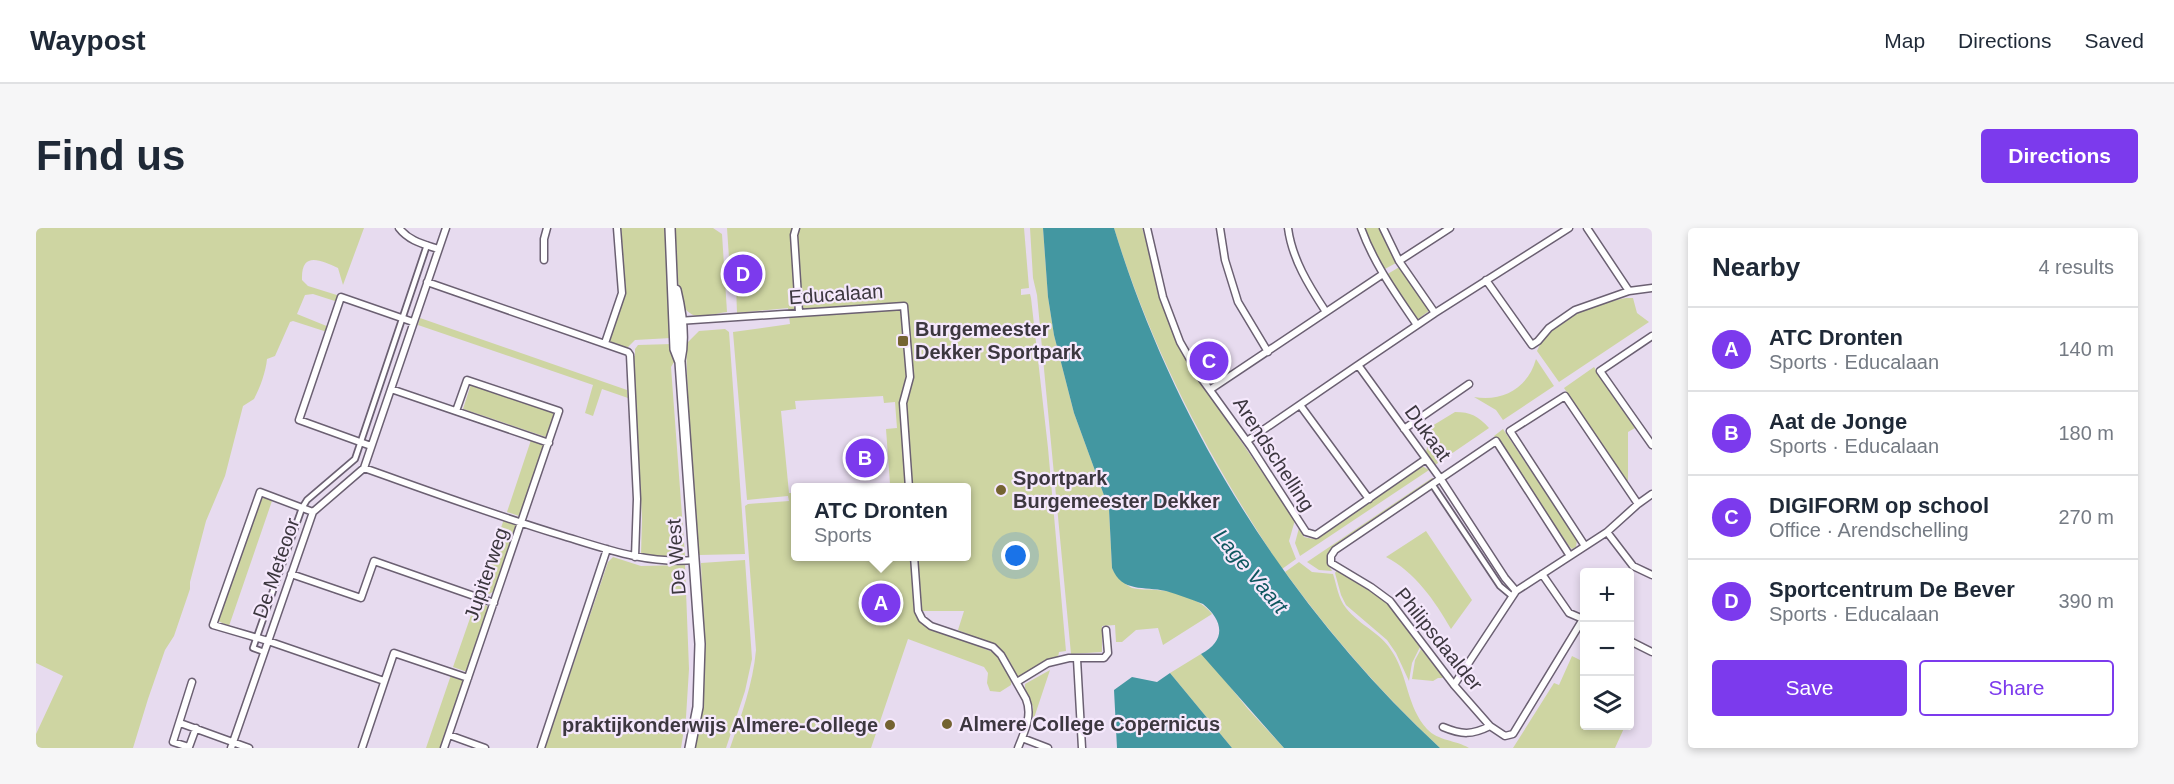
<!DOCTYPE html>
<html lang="en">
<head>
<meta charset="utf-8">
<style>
	:root { --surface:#fff; --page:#f6f6f7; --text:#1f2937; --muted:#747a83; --line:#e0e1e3; --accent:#7c3aed }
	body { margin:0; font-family:Helvetica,sans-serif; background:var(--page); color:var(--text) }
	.controls { position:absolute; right:18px; bottom:18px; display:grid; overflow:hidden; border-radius:6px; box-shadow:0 3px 9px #0003 }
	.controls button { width:54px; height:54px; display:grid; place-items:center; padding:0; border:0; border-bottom:2px solid var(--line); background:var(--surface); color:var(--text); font:30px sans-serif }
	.you { position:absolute; left:980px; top:328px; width:21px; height:21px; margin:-15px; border:4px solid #fff; border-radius:50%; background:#1a73e8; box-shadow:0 0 0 9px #1a73e833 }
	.badge { display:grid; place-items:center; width:39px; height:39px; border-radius:50%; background:var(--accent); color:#fff; font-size:20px; font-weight:700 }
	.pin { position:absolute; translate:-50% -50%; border:3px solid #fff; box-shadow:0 2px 6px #0006 }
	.popup { position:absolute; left:755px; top:255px; width:180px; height:78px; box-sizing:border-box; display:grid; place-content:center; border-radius:6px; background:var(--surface); filter:drop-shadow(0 2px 4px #0005); font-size:20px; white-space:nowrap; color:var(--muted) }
	.popup b { font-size:22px; color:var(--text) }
	.popup::after { content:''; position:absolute; left:50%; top:100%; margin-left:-12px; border:12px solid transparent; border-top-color:var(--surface) }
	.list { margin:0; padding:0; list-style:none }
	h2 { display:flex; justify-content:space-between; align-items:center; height:78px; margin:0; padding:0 24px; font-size:26px }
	h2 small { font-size:20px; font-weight:400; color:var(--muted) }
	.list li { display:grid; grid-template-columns:39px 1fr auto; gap:18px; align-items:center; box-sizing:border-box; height:84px; padding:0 24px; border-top:2px solid var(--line) }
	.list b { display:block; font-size:22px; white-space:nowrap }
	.list p { margin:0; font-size:20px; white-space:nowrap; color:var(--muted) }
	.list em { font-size:20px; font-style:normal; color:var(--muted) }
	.actions { display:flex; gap:12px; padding:18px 24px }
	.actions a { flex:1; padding:14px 0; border:2px solid var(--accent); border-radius:6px; text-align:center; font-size:21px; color:var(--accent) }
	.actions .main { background:var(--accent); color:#fff }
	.icon { flex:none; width:33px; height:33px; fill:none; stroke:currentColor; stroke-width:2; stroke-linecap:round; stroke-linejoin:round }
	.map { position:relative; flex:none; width:1616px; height:520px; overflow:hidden; border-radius:6px }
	header { display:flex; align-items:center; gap:36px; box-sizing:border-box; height:84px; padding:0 30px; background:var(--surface); border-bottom:2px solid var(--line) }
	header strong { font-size:28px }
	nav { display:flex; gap:33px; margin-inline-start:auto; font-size:21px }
	.intro { display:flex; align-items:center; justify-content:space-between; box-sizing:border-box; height:144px; padding:0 36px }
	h1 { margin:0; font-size:42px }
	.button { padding:15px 27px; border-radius:6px; background:var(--accent); color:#fff; font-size:21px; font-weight:700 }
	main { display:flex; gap:36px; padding:0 36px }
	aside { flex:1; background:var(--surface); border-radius:6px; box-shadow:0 3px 9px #0003 }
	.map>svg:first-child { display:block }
	.green { fill:#ced5a2; fill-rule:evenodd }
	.water { fill:#4397a1 }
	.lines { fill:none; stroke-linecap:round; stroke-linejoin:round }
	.pedestrian-casing { stroke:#6b6072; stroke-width:8 }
	.minor-casing { stroke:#6b6072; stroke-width:9 }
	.secondary-casing { stroke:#6b6072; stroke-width:12 }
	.pedestrian { stroke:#fff; stroke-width:4.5 }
	.minor { stroke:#fff; stroke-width:6 }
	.secondary { stroke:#fff; stroke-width:9 }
	.poi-dot { fill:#746331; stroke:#f5e8fc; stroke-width:2 }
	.labels { text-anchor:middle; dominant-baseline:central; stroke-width:4.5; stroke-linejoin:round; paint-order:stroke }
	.street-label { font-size:20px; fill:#3c373f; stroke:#f5e8fc }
	.poi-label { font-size:20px; font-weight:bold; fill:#3c373f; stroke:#f5e8fc; text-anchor:start }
	.water-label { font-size:21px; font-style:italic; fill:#0d565e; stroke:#f5e8fc }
</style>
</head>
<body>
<header>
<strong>Waypost</strong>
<nav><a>Map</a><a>Directions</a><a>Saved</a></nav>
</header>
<div class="intro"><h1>Find us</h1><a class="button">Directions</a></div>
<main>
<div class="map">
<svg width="1616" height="520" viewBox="0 0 1616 520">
	<rect width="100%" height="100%" fill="#e7dbef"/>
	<path class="green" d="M0,0H328L307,57L302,40C284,32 265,23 266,52L272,58L304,68L302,74L277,66L269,67L261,86L293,99L291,104L257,93L254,94L239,128L231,131C230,143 224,160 218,171L207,178L189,248L170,293L154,354V361L138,408L129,422L112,471L97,520H0V506L27,448L0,435Z
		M585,0H629L635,110L599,112L591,120L573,113L590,65Z
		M637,0H677L686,6L691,84C669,87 655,96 644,72Z
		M691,0H988L993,60L985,61V67L994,66L995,70L1012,220L1030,423L1023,424L1022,429L983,452L973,432L964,420L922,402L928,383H879C883,403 940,415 958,425C966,432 977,446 975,457L964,464L954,463L951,455L952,445L948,439L872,411L835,520H694C705,488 717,456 720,422L709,278L712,276L753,273L752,268L711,272L697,104L754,96L752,80L701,85L699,30H693ZM847,168L848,175L859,174L861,200L850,201L854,256L842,257V259L930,260V328H760L759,265H753L745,183L760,181L759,173Z
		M994,0H1007L1012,69L1018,107L1038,185L1073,281L1076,340C1079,347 1088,356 1096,360C1103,362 1113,361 1120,362C1139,363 1165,371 1176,386L1127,417L1122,400L1100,402L1086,414H1080L1079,397L1066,398V424L1035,426L1001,67L997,50Z
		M1078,0H1106L1140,108L1178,174L1259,292L1253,313L1260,331L1246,341C1175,234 1116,124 1078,0Z
		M1327,0H1345L1360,35L1347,42Z
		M1365,38L1393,81V83L1382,91L1350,47Z
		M1590,70H1597L1601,85L1613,94L1523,154L1501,123C1514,90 1559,76 1590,70Z
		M384,90L591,162L592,170L566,161L557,188L549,185L557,157L382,97Z
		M689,101L693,104L709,326L663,327L652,175L650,116L663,103Z
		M636,116L638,134L635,139L649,328L626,330L605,327L606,291L597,128H599V121L602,117Z
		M1500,131L1518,158L1467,192L1460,182L1438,169C1467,174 1492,160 1500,131Z
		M1558,139L1599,200L1592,204V256L1528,160Z
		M435,156L521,186L513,210L427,181Z
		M1419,184C1435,184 1442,188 1453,200L1399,237L1390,224L1396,198Z
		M1467,201L1541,312L1540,319L1536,321L1533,318L1458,208Z
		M495,212L510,217L486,289L471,284Z
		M1386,238L1393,242L1264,328L1259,315L1263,300L1268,309L1277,311Z
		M1396,250H1399L1398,253L1298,320L1292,336L1296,343L1283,342L1271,334Z
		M226,267L237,270L193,398L182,393Z
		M468,291L483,296L460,362L453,366L443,365Z
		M1390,303L1436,372L1415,401C1399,373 1379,344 1350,329Z
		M577,329L605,338L649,337L653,441L650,489L645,520H509L572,334Z
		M709,332L716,431L709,463L690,520H658L665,470L668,419L665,335Z
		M1263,334L1276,344L1297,346C1301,358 1302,370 1310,380C1324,398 1346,405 1357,425C1372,449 1371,479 1391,501C1402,513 1420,512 1433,520H1404C1347,467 1295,407 1249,344Z
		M1301,342C1312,348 1324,353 1334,361C1356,375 1370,398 1384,419L1376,435L1373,453L1360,425L1351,412L1310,377L1305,367L1299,345Z
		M440,373L450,377L453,381L431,444L417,439Z
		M1385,421L1407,449L1406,450H1402L1397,453L1376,451L1379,432Z
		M1165,426L1171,430L1212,481L1248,520H1196L1134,445Z
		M1536,428L1548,434V497L1589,498L1579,520H1477L1518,455L1523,457Z
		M1014,442L997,493V479L989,460V456Z
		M415,447L428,452L404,520H390Z"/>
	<path class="water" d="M1007,0H1078C1138,197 1253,380 1404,520H1248L1165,426C1190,413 1188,393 1167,376C1155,371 1143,367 1130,363C1108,358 1086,365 1076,340L1073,281L1038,185L1018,107L1012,69Z
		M1134,445L1196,520H1081L1078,462L1096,449L1121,454Z"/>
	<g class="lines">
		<g class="pedestrian-casing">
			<path id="pedestrian" d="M1396,256L1464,358L1476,368
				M228,424L217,420L266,280L271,272L319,231L391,17"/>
		</g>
		<g class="minor-casing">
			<path id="minor" d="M363,0C373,13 387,16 402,21
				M760,0L758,7L763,84
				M1111,0L1127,69L1144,114L1163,147L1215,219L1270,304L1280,307L1390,231
				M1184,0L1189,32L1202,74L1232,124
				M1252,0C1256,31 1273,58 1290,84
				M1325,0C1338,36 1360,66 1381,97
				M1347,0L1363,33L1399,85
				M1533,0L1399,85L1322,137L1404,250L1469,350L1480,363L1571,304L1602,276L1616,266
				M1551,0L1593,63
				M508,32V11L511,0
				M1363,33L1414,0
				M1450,52L1496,117L1502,113L1513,100L1539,82L1593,63L1616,60
				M391,54L592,124L594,127L601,271L599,329
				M642,93L868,78L874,149L867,175L873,260
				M1616,108L1564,143L1616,217
				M569,115L586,65L581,0
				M355,161L513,215
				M1175,161L1347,46
				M1264,177L1333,271
				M1368,201L1433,156
				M1211,213L1322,137
				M335,218L263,192L305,69L377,94
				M328,240C393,263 458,287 524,307C570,321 609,336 659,332
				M277,284L224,264L177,397L232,413L348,453
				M1571,304L1597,338L1616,347
				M1549,318L1474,203L1529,168L1602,276
				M878,328L882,383L886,391L895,398L957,419L965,427L990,471C997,488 988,504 982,520
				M255,346L325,370L338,333L458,375
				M1506,346L1533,385L1547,391L1477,506L1469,508L1454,498L1418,457L1354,373L1335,359L1295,335V328L1299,322L1460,213L1534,328
				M1594,413L1616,424
				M1041,431L1046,520
				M156,454L137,514L153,519L160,500
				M981,454L1012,435L1033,430H1068L1072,425L1070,402
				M1418,457L1480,363
				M144,495L213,520
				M1407,499C1426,507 1436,507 1454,498
				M413,507L449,520
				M986,510L1012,520
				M195,520L277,284L328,240L410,0
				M326,520L358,425L432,450
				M408,520L523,183L431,152L420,183
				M505,520L571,321"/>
		</g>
		<g class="secondary-casing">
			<path id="secondary" d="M634,0L639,121L644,134L664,416L662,479L654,520
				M640,62C645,83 649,110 644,132"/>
		</g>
		<use href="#pedestrian" class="pedestrian"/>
		<use href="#minor" class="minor"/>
		<use href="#secondary" class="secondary"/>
	</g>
	<g class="poi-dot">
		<rect x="861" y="107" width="12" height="12" rx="3"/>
		<circle cx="965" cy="262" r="6"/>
		<circle cx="911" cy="496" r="6"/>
		<circle cx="854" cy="497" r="6"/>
	</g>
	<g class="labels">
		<g class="street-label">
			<text transform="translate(800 66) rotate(-4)">Educalaan</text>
			<text transform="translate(1392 205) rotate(54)">Dukaat</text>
			<text transform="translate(1238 226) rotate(57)">Arendschelling</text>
			<text transform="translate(640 329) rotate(-94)">De West</text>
			<text transform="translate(240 340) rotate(-71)">De Meteoor</text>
			<text transform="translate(450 346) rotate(-71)">Jupiterweg</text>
			<text transform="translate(1403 411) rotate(51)">Philipsdaalder</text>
		</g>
		<g class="poi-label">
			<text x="879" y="101">Burgemeester<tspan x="879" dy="23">Dekker Sportpark</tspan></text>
			<text x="977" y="250">Sportpark<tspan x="977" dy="23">Burgemeester Dekker</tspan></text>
			<text x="923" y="496">Almere College Copernicus</text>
			<text x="842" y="497" text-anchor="end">praktijkonderwijs Almere-College</text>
		</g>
		<g class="water-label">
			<text transform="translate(1215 343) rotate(50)">Lage Vaart</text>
		</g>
	</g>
</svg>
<div class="controls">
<button>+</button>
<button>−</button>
<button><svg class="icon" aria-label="layers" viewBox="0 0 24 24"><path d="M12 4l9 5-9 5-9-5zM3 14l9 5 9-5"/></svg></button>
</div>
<div class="you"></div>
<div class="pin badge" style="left:845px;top:375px">A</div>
<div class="popup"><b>ATC Dronten</b>Sports</div>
<div class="pin badge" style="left:829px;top:230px">B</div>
<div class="pin badge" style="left:1173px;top:133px">C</div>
<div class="pin badge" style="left:707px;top:46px">D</div>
</div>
<aside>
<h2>Nearby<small>4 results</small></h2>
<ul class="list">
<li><span class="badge">A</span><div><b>ATC Dronten</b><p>Sports · Educalaan</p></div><em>140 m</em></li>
<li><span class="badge">B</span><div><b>Aat de Jonge</b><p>Sports · Educalaan</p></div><em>180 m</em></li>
<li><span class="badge">C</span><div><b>DIGIFORM op school</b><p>Office · Arendschelling</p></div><em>270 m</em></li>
<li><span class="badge">D</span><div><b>Sportcentrum De Bever</b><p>Sports · Educalaan</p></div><em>390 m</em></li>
</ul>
<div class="actions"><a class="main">Save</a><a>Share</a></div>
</aside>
</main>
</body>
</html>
